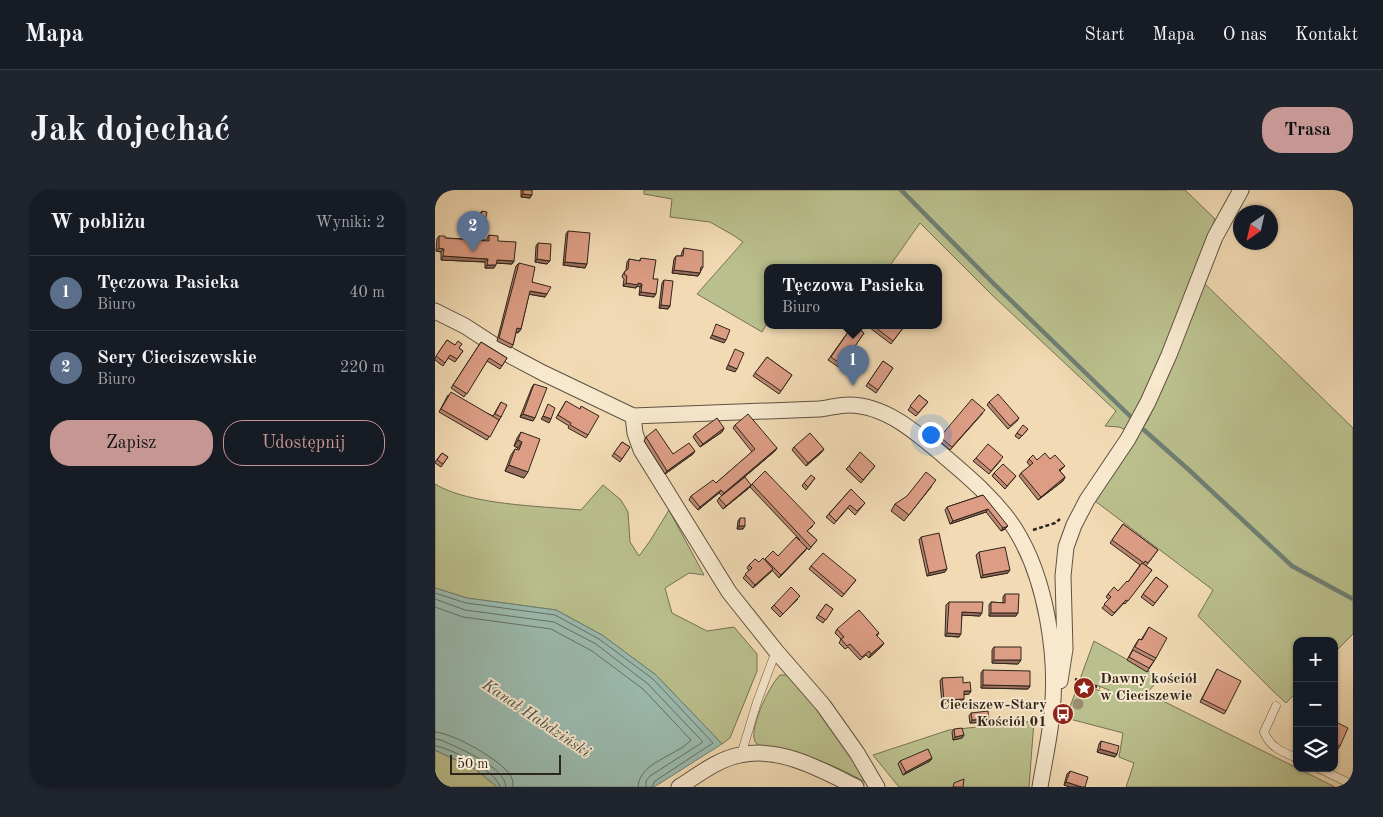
<!DOCTYPE html>
<html lang="pl">
<head>
<meta charset="utf-8">
<style>
	:root { --surface:#171b24; --page:#20242c; --text:#f1f3f6; --muted:#9ea1a6; --line:#363941; --accent:#c59692 }
	body { margin:0; font-family:"Old Standard TT",serif; background:var(--page); color:var(--text) }
	.controls { position:absolute; right:15px; bottom:15px; display:grid; overflow:hidden; border-radius:10px; box-shadow:0 1px 4px #0004 }
	.controls button { width:45px; height:45px; display:grid; place-items:center; padding:0; border:0; border-bottom:1px solid var(--line); background:var(--surface); color:var(--text); font:25px sans-serif }
	.compass { position:absolute; left:798px; top:15px; width:45px; height:45px; border-radius:50%; background:var(--surface); box-shadow:0 1px 4px #0004; rotate:214deg }
	.scale { position:absolute; left:15px; bottom:12px; width:111px; box-sizing:border-box; padding-left:5px; border:2px solid #2e251c; border-top:0; font-size:14px; line-height:18px; white-space:nowrap; color:#2e251c; -webkit-text-stroke:4px #f7e8ce; paint-order:stroke }
	.you { position:absolute; left:495px; top:244px; width:18px; height:18px; margin:-12px; border:4px solid #fff; border-radius:50%; background:#1a73e8; box-shadow:0 0 0 8px #1a73e833 }
	.badge { display:grid; place-items:center; width:32px; height:32px; border-radius:50%; background:var(--accent); color:#fff; font-size:16px; font-weight:700 }
	.pin { position:absolute; translate:-50% -41px; filter:drop-shadow(0 1px 2px #0008) }
	.pin::after { content:''; position:absolute; top:26px; width:18px; height:15px; background:inherit; clip-path:polygon(0 0,100% 0,50% 100%) }
	.popup { position:absolute; left:329px; top:74px; width:178px; height:65px; box-sizing:border-box; display:grid; place-content:center; border-radius:10px; background:var(--surface); filter:drop-shadow(0 1px 4px #0005); font-size:16px; white-space:nowrap; color:var(--muted) }
	.popup b { font-size:19px; color:var(--text) }
	.popup::after { content:''; position:absolute; left:50%; top:100%; margin-left:-10px; border:10px solid transparent; border-top-color:var(--surface) }
	.list { margin:0; padding:0; list-style:none }
	h2 { display:flex; justify-content:space-between; align-items:center; height:65px; margin:0; padding:0 20px; font-size:21px }
	h2 small { font-size:16px; font-weight:400; color:var(--muted) }
	.list li { display:grid; grid-template-columns:32px 1fr auto; gap:15px; align-items:center; box-sizing:border-box; height:75px; padding:0 20px; border-top:1px solid var(--line) }
	.list b { display:block; font-size:19px; white-space:nowrap }
	.list p { margin:0; font-size:16px; white-space:nowrap; color:var(--muted) }
	.list em { font-size:16px; font-style:normal; color:var(--muted) }
	.actions { display:flex; gap:10px; padding:15px 20px }
	.actions a { flex:1; padding:11px 0; border:1px solid var(--accent); border-radius:20px; text-align:center; font-size:18px; color:var(--accent) }
	.actions .main { background:var(--accent); color:#111 }
	.icon { flex:none; width:28px; height:28px; fill:none; stroke:currentColor; stroke-width:2; stroke-linecap:round; stroke-linejoin:round }
	.map { position:relative; flex:none; width:918px; height:597px; overflow:hidden; border-radius:20px }
	header { display:flex; align-items:center; gap:30px; box-sizing:border-box; height:70px; padding:0 25px; background:var(--surface); border-bottom:1px solid var(--line) }
	header strong { font-size:24px }
	nav { display:flex; gap:28px; margin-inline-start:auto; font-size:18px }
	.intro { display:flex; align-items:center; justify-content:space-between; box-sizing:border-box; height:120px; padding:0 30px }
	h1 { margin:0; font-size:35px }
	.button { padding:12px 22px; border-radius:20px; background:var(--accent); color:#111; font-size:18px; font-weight:700 }
	main { display:flex; gap:30px; padding:0 30px }
	aside { flex:1; background:var(--surface); border-radius:20px; box-shadow:0 1px 4px #0004 }
	.map>svg:first-child { display:block }
	.green { fill:#bac08d; stroke:#747254 }
	.water { fill:#9bbbaf; stroke:#6f7f74 }
	.lines { fill:none; stroke-linecap:round; stroke-linejoin:round }
	.shore { stroke:#647066; stroke-width:1 }
	.stream { stroke:#6f7f74; stroke-width:4.5 }
	.lane-casing { stroke:#5f5242; stroke-width:9 }
	.street-casing { stroke:#5f5242; stroke-width:17 }
	.path { stroke:#2e251c; stroke-width:2.5; stroke-dasharray:4 2.5; stroke-linecap:butt }
	.lane { stroke:#f7e8ce; stroke-width:8 }
	.street { stroke:#f7e8ce; stroke-width:15 }
	.tree { fill:#998c70 }
	.wall { fill:#bd8772; stroke:#2e251c }
	.shaded-wall { fill:#9a6e5c; stroke:#2e251c }
	.building { fill:#dc9d84; stroke:#2e251c }
	.labels { text-anchor:middle; dominant-baseline:central; stroke-width:4; stroke-linejoin:round; paint-order:stroke }
	.poi-label { font-size:15px; font-weight:bold; fill:#2e251c; stroke:#f7e8ce; text-anchor:start }
	.water-label { font-size:16px; font-style:italic; fill:#4f5248; stroke:#f7e8ce }
</style>
</head>
<body>
<header>
<strong>Mapa</strong>
<nav><a>Start</a><a>Mapa</a><a>O nas</a><a>Kontakt</a></nav>
</header>
<div class="intro"><h1>Jak dojechać</h1><a class="button">Trasa</a></div>
<main>
<aside>
<h2>W pobliżu<small>Wyniki: 2</small></h2>
<ul class="list">
<li><span class="badge" style="background:#5c6f8a">1</span><div><b>Tęczowa Pasieka</b><p>Biuro</p></div><em>40 m</em></li>
<li><span class="badge" style="background:#5c6f8a">2</span><div><b>Sery Cieciszewskie</b><p>Biuro</p></div><em>220 m</em></li>
</ul>
<div class="actions"><a class="main">Zapisz</a><a>Udostępnij</a></div>
</aside>
<div class="map">
<svg width="918" height="597" viewBox="0 0 918 597">
	<rect width="100%" height="100%" fill="#f2dbb4"/>
	<filter id="stains"><feTurbulence type="fractalNoise" baseFrequency=".004" numOctaves="4"/><feColorMatrix values="0 0 0 0 .2 0 0 0 0 .09 0 0 0 0 .02 0 0 0 .5 -.17"/></filter>
	<radialGradient id="worn" r=".72"><stop offset=".6" stop-color="#630" stop-opacity="0"/><stop offset="1" stop-color="#630" stop-opacity=".3"/></radialGradient>
	<path class="green" d="M209,0H750L780,29L737,145L691,240L684,237L670,236L681,221L557,105L485,33L454,77H333V132L327,142L262,104L308,52L298,45L275,32L235,27L237,9L209,4Z
		M767,91L918,238V444L899,463V451H862V502L851,513L838,501L763,426L778,400L660,311L713,230L745,157Z
		M0,294C34,315 105,316 146,320L168,295L186,310L193,322L195,352L204,366L215,351L234,320L269,385L254,383L230,398L237,423L272,441L299,437L322,464V481L295,548L287,554L221,485L167,445L121,420L32,408L0,398Z
		M659,451L725,488L712,503L900,597H691L699,573L684,567L688,543L631,528L644,492L672,504L674,500L645,489Z
		M345,485H353L401,540L431,590L430,592C412,582 393,573 374,567C367,564 359,562 352,560C343,559 329,560 322,554C310,545 335,494 345,485Z
		M599,531L594,597H464L438,565L514,540Z
		M0,560L40,579L62,597H0Z"/>
	<path class="water" d="M0,398L32,408L121,420L167,445L221,485L287,554L219,597H62L40,579L0,560Z"/>
	<g class="lines">
		<path class="shore" d="M0,403L31,413L120,425L164,449L218,489L278,553L220,591L217,597
			M0,409L30,420L119,432L161,454L213,494L268,552L215,586L211,591V597
			M0,417L28,427L116,439L157,461L208,499L256,550C242,566 204,572 203,597
			M0,542C18,543 66,570 75,585C78,589 78,593 78,597
			M0,549L6,550C23,558 70,576 71,597
			M0,556C14,557 63,582 65,597"/>
		<path class="stream" d="M466,0L559,94L696,227
			M709,240L754,280L857,376L918,409"/>
		<g class="lane-casing">
			<path id="lane" d="M841,516L829,542C835,557 847,562 862,568
				M306,565L322,512L341,461
				M883,578L918,595"/>
		</g>
		<g class="street-casing">
			<path id="street" d="M0,121L30,136L76,166L108,183L198,226L384,219C394,218 404,215 414,215C451,215 483,244 509,266C535,288 562,311 580,339C611,388 623,466 617,522C615,547 609,572 605,597
				M198,226L200,243L206,260L294,402L341,461L388,515L422,563L442,597
				M625,491L630,459L628,386L631,357L639,335L652,310L693,249L713,212L734,165L780,47L806,0
				M244,597C263,585 283,569 305,565C345,556 387,580 421,597"/>
		</g>
		<path class="path" d="M598,340L620,333L625,329
			M640,489L665,498"/>
		<use href="#lane" class="lane"/>
		<use href="#street" class="street"/>
	</g>
	<circle class="tree" cx="643" cy="514" r="5.5"/>
	<path class="wall" d="M86,0H97L95,8L86,7Z
		M47,21V40L42,39L44,24Z
		M133,41L150,78L128,75L131,44Z
		M54,45L63,51L79,71L77,74L61,73L59,78H50V72L6,70V62L1,61L2,49L4,46L10,48L52,50V48Z
		M103,53L112,74L100,72L101,56Z
		M249,58L268,77L263,86L237,83L239,69L241,66H246L247,62Z
		M206,68L218,89L219,107L204,105L205,97L202,96L201,98L188,96L189,89L187,87L188,84L191,80L192,72L194,69L204,71Z
		M84,73L97,92L110,107L94,104L86,139L83,143L81,142L78,155L76,158L62,151L81,76Z
		M229,90L235,116L233,119L224,118L227,93Z
		M418,135L429,143L405,178L393,170Z
		M431,135H463L468,138L456,154Z
		M12,150L28,161L20,172L13,168L8,176L0,170V168Z
		M46,152L72,168L65,179L52,171L29,207L16,198Z
		M332,167L357,185L344,204L318,186Z
		M448,171L458,178L441,203L431,196Z
		M99,194L98,231L85,227L97,197Z
		M13,205L58,226L66,212V227L52,250L4,222Z
		M484,205L493,212L481,226L473,220Z
		M131,211L153,245L151,248L133,238L134,236L121,228Z
		M554,212L584,228L582,231L573,239L552,215Z
		M548,223L515,260L503,250L505,247Z
		M300,235L342,258L340,261L287,306L284,303L263,320L254,310L256,306L281,293L317,262L298,238Z
		M289,238L287,242L265,257L258,247L260,244Z
		M593,239L584,249L580,246L582,243Z
		M86,242L89,288L70,281L76,265L80,259L82,260L83,258L79,256L82,248Z
		M211,247L238,264H258L230,284L209,251Z
		M187,252L195,257L185,272L177,266Z
		M359,257L387,262L371,276L357,260Z
		M7,263L13,267L6,277L0,273V272Z
		M541,268L566,270L554,284L538,271Z
		M594,269L602,270L615,269L630,276L625,281L630,287L628,291L603,310L584,286L586,283L595,276L592,272Z
		M414,276H440L426,293L411,279Z
		M559,283L581,286L570,299L557,286Z
		M380,288L371,300L367,296L369,293Z
		M317,294L378,336L372,341L382,350L374,360L372,358L344,388L337,380L318,398L308,388L314,381L312,378L314,375L330,370L338,361L343,366L365,350L315,297Z
		M497,296L469,331L456,321L460,314Z
		M314,298L288,319L282,311L284,308Z
		M416,299L430,313L420,325L413,318L399,334L391,327Z
		M548,305L570,339L566,341L551,322L515,334L510,320L512,317Z
		M305,328L308,339H302L303,331Z
		M688,334L723,360L711,376L717,380L690,414L689,413L677,426L667,418L674,410L671,407L673,404L683,401L693,392L705,375L675,353Z
		M486,347L510,382L492,386L484,350Z
		M544,362L573,383L546,388L541,365Z
		M376,376L421,390L407,407L374,379Z
		M721,387L733,396L718,416L706,407Z
		M570,404L581,426H554V415L556,412L568,413V407Z
		M363,409L345,427L336,418L339,415Z
		M514,412L545,426L527,425L524,447L510,446L511,415Z
		M391,414L398,419L388,433L381,428Z
		M714,437L721,468L712,482L692,470L700,455L704,449L706,450Z
		M402,439L444,443L442,446L447,456L434,468L431,465L425,470L413,457L410,459L404,453L406,449L400,443Z
		M559,457L586,470L583,474L557,473V460Z
		M782,479L791,521L789,524L765,512Z
		M548,480L595,496L593,499L546,498V483Z
		M507,488L528,493L536,501L534,504H529L527,512L507,514L505,491Z
		M536,523L554,529L552,532L535,533L534,526Z
		M899,531L905,556L901,562L899,561Z
		M519,539L529,545L527,548L518,550L517,542Z
		M666,551L682,564L680,567L662,562L664,554Z
		M497,568L495,571L468,585L463,574L465,571Z
		M635,581L650,597H635L629,595L632,584Z"/>
	<path class="shaded-wall" d="M88,4L97,5L95,8L86,7Z
		M44,36L49,37L47,40L42,39Z
		M4,58L9,59L6,62L1,61Z
		M8,66L53,69L50,72L6,70Z
		M102,69L115,71L112,74L100,72Z
		M62,70L79,71L77,74L59,73Z
		M130,72L152,74L150,78L128,75Z
		M52,75H61L59,78H50Z
		M239,80L265,83L263,86L237,83Z
		M191,93H203L207,94L205,97L202,96L201,98L188,96Z
		M95,101L112,104L110,107L92,104Z
		M206,102L221,104L219,107L204,105Z
		M226,115L235,116L233,119L224,118Z
		M82,138L86,139L83,143L80,142Z
		M277,145L291,150L289,153L275,148Z
		M293,175L302,179L300,182L291,179Z
		M88,224L100,228L98,231L85,227Z
		M108,226L116,229L114,233L106,229Z
		M289,238L287,242L265,257L268,254Z
		M83,250L87,252L83,258L79,256Z
		M342,258L340,261L287,306L289,303Z
		M389,259L387,262L371,276L373,273Z
		M260,261L258,264L230,284L232,281Z
		M74,275L93,282L89,288L70,281Z
		M630,287L628,291L603,310L606,307Z
		M316,295L314,298L288,319L291,316Z
		M286,300L284,303L263,320L265,317Z
		M553,319L551,322L515,334L518,331Z
		M304,336H310L308,339H302Z
		M573,336L570,339L566,341L568,338Z
		M372,358L370,361L344,388L346,385Z
		M338,379L336,382L318,398L320,395Z
		M512,379L510,382L492,386L494,383Z
		M575,380L573,383L546,388L548,385Z
		M527,422L547,423L545,426L525,425Z
		M556,423H583L581,426H554Z
		M512,443L526,444L524,447L510,446Z
		M449,453L447,456L434,468L436,464Z
		M559,470H586L583,474L557,473Z
		M548,495L595,496L593,499L546,498Z
		M529,501H536L534,504L527,505Z
		M529,509L527,512L507,514L509,510Z
		M554,529L552,532L535,533L537,530Z
		M529,545L527,548L518,550L520,547Z
		M665,559L682,564L680,567L662,562Z
		M497,568L495,571L468,585L471,582Z
		M631,592L647,597H635L629,595Z"/>
	<path class="building" d="M88,0H97V5L88,4Z
		M47,21L52,22L49,37L44,36Z
		M133,41L155,43L152,74L130,72Z
		M54,45L63,46V51L81,52L79,71L62,70L61,75H52L53,69L8,66L9,59L4,58V46H10V48L54,51Z
		M103,53L116,54L115,71L102,69Z
		M249,58L268,61V77H266L265,83L239,80L241,66H248Z
		M206,68L221,70L218,89H223L221,104L206,102L207,94L203,93V95L191,93L192,86L189,84L190,81L193,79L194,69L205,71Z
		M84,73L100,77L97,92L116,97L112,104L95,101L86,139L82,138L78,155L64,148Z
		M229,90L238,91L235,116L226,115Z
		M281,134L295,140L291,150L277,145Z
		M418,135L429,143L407,175L396,167Z
		M437,135H463L468,138L458,151Z
		M12,150L20,155L23,151L27,154L24,158L28,161L22,169L15,165L10,173L1,166Z
		M46,152L72,168L67,176L54,168L32,204L18,195Z
		M300,159L309,163L302,179L293,175Z
		M332,167L357,185L346,201L320,183Z
		M448,171L458,178L443,200L433,193Z
		M99,194L112,198L100,228L88,224Z
		M16,202L64,230L55,247L6,219Z
		M563,204L584,228L575,236L554,212Z
		M484,205L493,212L483,223L475,216Z
		M537,209L550,220L517,257L505,247Z
		M131,211L145,219L146,216L164,226L153,245L135,235L136,233L123,225Z
		M66,212L72,215L66,227L60,224Z
		M113,214L120,218L116,229L108,226Z
		M313,224L342,258L289,303L286,300L265,317L256,306L278,290L281,293L320,259L300,235Z
		M282,228L289,238L268,254L260,244Z
		M588,235L593,239L587,246L582,243Z
		M221,239L238,264L254,253L260,261L232,281L211,247Z
		M86,242L105,249L93,282L74,275L80,259L84,260L87,252L83,250Z
		M375,243L389,259L373,273L359,257Z
		M187,252L195,257L187,269L179,263Z
		M553,254L568,267L556,281L541,268Z
		M425,262L440,276L428,290L414,276Z
		M7,263L13,267L8,274L2,270Z
		M610,263L615,269L620,265L630,276L624,280L630,287L606,307L586,283L598,273L594,269L598,265L602,270Z
		M568,274L581,286L572,296L559,283Z
		M330,281L380,333L372,341L382,350L376,357L317,294Z
		M491,282L501,290L474,325L460,314L472,306Z
		M376,285L380,288L373,297L369,293Z
		M310,287L316,295L291,316L284,308Z
		M416,299L430,313L422,321L415,315L401,331L394,324Z
		M548,305L573,336L568,338L553,319L518,331L512,317Z
		M305,328H310V336H304Z
		M688,334L723,360L713,373L710,371L709,373L677,350Z
		M504,343L512,379L494,383L486,347Z
		M361,347L372,358L346,385L330,369L338,361L343,366Z
		M570,357L575,380L548,385L544,362Z
		M388,363L421,390L409,404L376,376Z
		M328,368L338,379L320,395L310,384L317,378L314,375L320,369L324,372Z
		M707,373L717,380L693,411L691,410L679,423L669,414L676,407L673,404L679,397L683,401L692,391L693,392Z
		M721,387L733,396L720,413L708,404Z
		M356,397L365,406L348,424L339,415Z
		M570,404H584L583,423H556V412L570,413Z
		M514,412H548L547,423L527,422L526,444L512,443Z
		M391,414L398,419L391,430L383,425Z
		M424,420L444,443L441,445L449,453L436,464L434,461L427,467L415,454L412,456L406,449L409,447L402,439Z
		M714,437L732,448L721,468L700,457L704,449L707,450Z
		M559,457H586V470H559Z
		M698,460L719,471L714,478L694,467Z
		M782,479L806,491L791,521L767,509Z
		M548,480L595,481V496L548,495Z
		M528,487V493L535,492L536,501H529V509L509,510L507,488Z
		M899,518L902,519L899,525Z
		M553,521L554,529L537,530L536,523Z
		M899,531L913,538L905,556L899,553Z
		M527,538L529,545L520,547L519,539Z
		M666,551L684,556L682,564L665,559Z
		M493,559L497,568L471,582L465,571Z
		M635,581L653,587L650,597H647L631,592Z
		M529,589L528,597H518L519,593Z"/>
	<defs>
		<g id="sight-disc" transform="scale(1.125)"><circle r="9.5" fill="#8f2418" stroke="#f7e8ce"/><path d="M0-6L1.8-2.2L6-1.7L2.9 1.2L3.7 5.4L0 3.3L-3.7 5.4L-2.9 1.2L-6-1.7L-1.8-2.2Z" fill="#fff"/></g>
		<g id="bus-disc" transform="scale(1.125)"><circle r="9.5" fill="#8f2418" stroke="#f7e8ce"/><path d="M-5-6H5V4H4V6H2V4H-2V6H-4V4H-5ZM-3.5-4V0h7V-4ZM-3.5 1.2v1.5H-2V1.2ZM2 1.2v1.5H3.5V1.2Z" fill="#fff"/></g>
	</defs>
	<g fill-rule="evenodd">
		<use href="#sight-disc" x="649" y="498"/>
		<use href="#bus-disc" x="628" y="524"/>
	</g>
	<g class="labels">
		<g class="poi-label">
			<text x="665" y="489">Dawny kościół<tspan x="665" dy="17">w Cieciszewie</tspan></text>
			<text x="612" y="515" text-anchor="end">Cieciszew-Stary<tspan x="612" dy="17">Kościół 01</tspan></text>
		</g>
		<g class="water-label">
			<text transform="translate(101 529) rotate(34)">Kanał Habdziński</text>
		</g>
	</g>
	<rect width="100%" height="100%" filter="url(#stains)"/>
	<rect width="100%" height="100%" fill="url(#worn)"/>
</svg>
<div class="controls">
<button>+</button>
<button>−</button>
<button><svg class="icon" aria-label="layers" viewBox="0 0 24 24"><path d="M12 4l9 5-9 5-9-5zM3 14l9 5 9-5"/></svg></button>
</div>
<svg class="compass" viewBox="-18 -18 36 36"><path d="M0-13l5 13h-10z" fill="#e53935"/><path d="M0 13l5-13h-10z" fill="#9ea1a6"/></svg>
<div class="scale">50 m</div>
<div class="you"></div>
<div class="pin badge" style="left:418px;top:196px;background:#5c6f8a">1</div>
<div class="popup"><b>Tęczowa Pasieka</b>Biuro</div>
<div class="pin badge" style="left:38px;top:62px;background:#5c6f8a">2</div>
</div>
</main>
</body>
</html>
